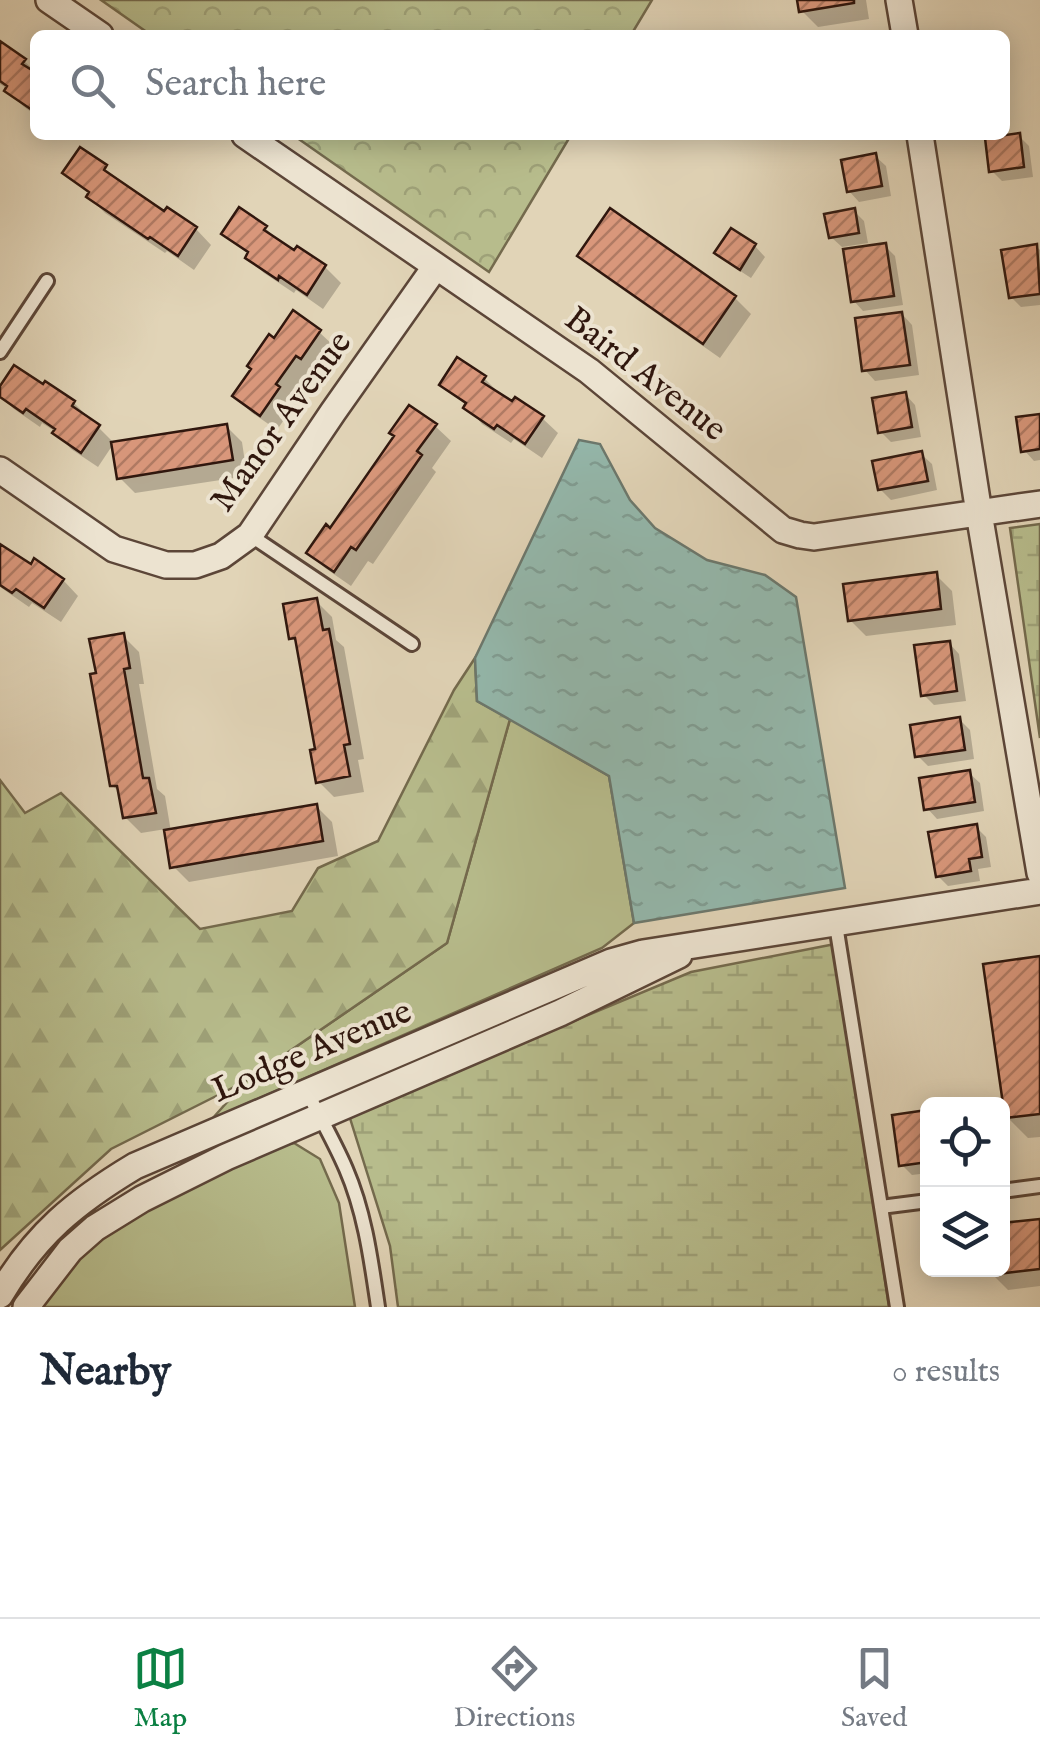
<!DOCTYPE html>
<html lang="en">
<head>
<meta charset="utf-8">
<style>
	:root { --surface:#fff; --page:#f6f6f7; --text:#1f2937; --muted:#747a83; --line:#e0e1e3; --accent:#0b8043 }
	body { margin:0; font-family:"IM FELL English",serif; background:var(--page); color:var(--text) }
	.controls { position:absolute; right:30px; bottom:30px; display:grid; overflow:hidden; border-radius:15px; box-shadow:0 5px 25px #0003 }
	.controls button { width:90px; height:90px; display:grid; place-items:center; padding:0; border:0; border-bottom:2px solid var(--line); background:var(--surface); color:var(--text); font:50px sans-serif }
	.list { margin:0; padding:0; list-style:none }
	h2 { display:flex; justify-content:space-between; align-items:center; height:130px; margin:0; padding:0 40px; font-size:42px }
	h2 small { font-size:32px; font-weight:400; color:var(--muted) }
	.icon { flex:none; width:55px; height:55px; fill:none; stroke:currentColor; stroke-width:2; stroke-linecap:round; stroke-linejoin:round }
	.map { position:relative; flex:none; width:1040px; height:1307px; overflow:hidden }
	.search { position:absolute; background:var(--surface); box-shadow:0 5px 25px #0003; left:30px; right:30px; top:30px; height:110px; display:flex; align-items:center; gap:25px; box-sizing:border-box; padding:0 35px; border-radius:15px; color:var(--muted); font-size:38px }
	.sheet { height:310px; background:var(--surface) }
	nav { display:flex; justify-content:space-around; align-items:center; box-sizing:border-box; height:140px; border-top:2px solid var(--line); background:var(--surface); font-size:28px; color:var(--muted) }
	nav a { display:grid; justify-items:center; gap:5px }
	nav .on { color:var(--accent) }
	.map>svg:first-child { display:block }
	.grass { fill:#b7bc8c; stroke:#746a4d; stroke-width:2.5 }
	.forest { fill:url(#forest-firs); stroke:#746a4d; stroke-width:2.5 }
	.wetland { fill:url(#wetland-marsh); stroke:#746a4d; stroke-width:2.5 }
	.park { fill:url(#park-crowns); stroke:#746a4d; stroke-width:2.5 }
	.water { fill:url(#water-ripples); stroke:#6c786d; stroke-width:2.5 }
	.shadow { fill:#0003 }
	.building { fill:url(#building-hatch); stroke:#30170e; stroke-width:2.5 }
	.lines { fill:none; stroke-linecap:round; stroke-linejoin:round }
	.service-casing { stroke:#5c4638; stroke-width:18 }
	.minor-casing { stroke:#5c4638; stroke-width:30 }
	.service { stroke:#ece3d0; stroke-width:12 }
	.minor { stroke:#ece3d0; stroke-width:25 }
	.labels { text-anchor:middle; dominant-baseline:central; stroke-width:8; stroke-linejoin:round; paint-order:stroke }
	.street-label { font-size:35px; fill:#30170e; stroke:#ece3d0 }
</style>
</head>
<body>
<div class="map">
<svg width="1040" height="1307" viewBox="0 0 1040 1307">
	<defs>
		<pattern id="forest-firs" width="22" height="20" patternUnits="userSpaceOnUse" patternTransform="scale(2.5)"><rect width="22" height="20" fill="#b7bc8c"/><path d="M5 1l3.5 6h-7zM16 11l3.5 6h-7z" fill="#9ea178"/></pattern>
		<pattern id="wetland-marsh" width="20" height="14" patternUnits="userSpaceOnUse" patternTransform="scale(2.5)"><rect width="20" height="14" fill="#b7bc8c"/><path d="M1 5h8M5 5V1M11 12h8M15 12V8" fill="none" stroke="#9ea178"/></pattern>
		<pattern id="park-crowns" width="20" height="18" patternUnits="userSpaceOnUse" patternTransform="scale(2.5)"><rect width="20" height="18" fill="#b7bc8c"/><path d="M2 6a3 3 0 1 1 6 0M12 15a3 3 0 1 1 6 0" fill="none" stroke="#9ea178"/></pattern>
		<pattern id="water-ripples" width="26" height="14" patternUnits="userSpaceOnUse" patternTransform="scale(2.5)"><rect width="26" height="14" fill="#94b8ac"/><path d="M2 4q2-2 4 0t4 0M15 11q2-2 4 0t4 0" fill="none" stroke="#809d93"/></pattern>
		<pattern id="building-hatch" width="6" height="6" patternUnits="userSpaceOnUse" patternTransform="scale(2.5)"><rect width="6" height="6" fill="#d9977b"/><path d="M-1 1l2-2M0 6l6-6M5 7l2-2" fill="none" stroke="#b07a63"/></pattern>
	</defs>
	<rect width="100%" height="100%" fill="#e1d4b7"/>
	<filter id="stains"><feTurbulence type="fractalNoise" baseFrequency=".002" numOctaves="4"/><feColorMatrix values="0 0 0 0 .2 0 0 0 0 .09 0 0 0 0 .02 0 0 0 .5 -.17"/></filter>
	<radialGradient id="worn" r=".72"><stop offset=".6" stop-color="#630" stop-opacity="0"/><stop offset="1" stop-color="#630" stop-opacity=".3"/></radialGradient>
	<path class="grass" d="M510,719L609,776L634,923L602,948L212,1119L246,1081L447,943Z
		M294,1143L320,1159L339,1203L355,1307H41L62,1273L123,1218L266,1149Z"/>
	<path class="forest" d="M475,658L477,701L510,719L447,943L246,1081L111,1149L0,1250V780L25,813L61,793L200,929L292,911L318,868L378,841L454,690Z"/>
	<path class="wetland" d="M1040,524V738L1010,528Z
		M835,944L889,1307H398L390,1246L349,1115L691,972Z"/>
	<path class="park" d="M101,0H652L631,35H151Z
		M293,135H571L489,272Z"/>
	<path class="water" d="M579,440L600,444L630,500L655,528L707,560L765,575L796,597L845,888L634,923L609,776L477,701L475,658Z"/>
	<path class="shadow" d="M800,0H866L869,19L818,27L802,11Z
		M0,44L24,61L35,71V115L23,106L8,89L0,84Z
		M1019,136L1029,146L1033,177L1002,181L992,171Z
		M80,150L165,214L196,229L211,245L194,270L167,251L165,253L105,213L89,197L90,195L65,173Z
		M875,156L886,166L891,196L859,202L849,191Z
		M611,211L735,298L751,314L720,358L596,271L580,255Z
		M854,211L864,221L868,243L842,247L831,237Z
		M265,228L294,254L297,249L325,267L341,283L323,309L296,290L294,293L264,273L248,258L249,255L224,233Z
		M731,231L755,246L765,257L751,278L728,263L717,253Z
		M885,246L895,256L903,305L863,311L853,300Z
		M1036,246L1040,250V305L1021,307L1011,297Z
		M902,314L912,325L919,375L875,381L865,370Z
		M319,332L335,347L317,373L313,370L291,402L294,405L277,430L251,412L235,396L275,341Z
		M484,378L500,394L498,396L542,418L558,433L542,458L514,439L511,443L482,424L467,406L442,385Z
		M0,390L74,403L115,444L226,426L242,442L247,476L135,493L119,477L114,443L98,467L71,449L56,432L42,423L40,427L14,409L0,396Z
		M905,394L915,405L921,437L891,442L880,431Z
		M1040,416V460L1034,461L1024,450Z
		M435,426L451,441L432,468L436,472L373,564L368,561L351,586L325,568L309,552Z
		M921,454L932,464L937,490L891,500L880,489Z
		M0,547L31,568L63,580L78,596L61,622L32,603L29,607L0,587Z
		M936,575L952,591L956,625L866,636L850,620Z
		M316,601L332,617L336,640L344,647L364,759L358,760L364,792L334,797L318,781V750L299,645L292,638Z
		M123,636L139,652L144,684H139L157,789L165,796L171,832L316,806L332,822L338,856L189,882L173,866L166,829L141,833L125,817L121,794L112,785L98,675Z
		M949,643L959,654L966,701L934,705L924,695Z
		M960,720L970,730L974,759L928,766L918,756Z
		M969,773L980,783L984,811L937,819L927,808Z
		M976,827L986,837L991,867L978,869L980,881L948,886L938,876Z
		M1040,958V1137L1028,1138L1007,1117Z
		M926,1113L928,1173L912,1175L902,1165Z
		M1040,1221V1286L1008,1290L992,1274L991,1270H1002Z"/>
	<path class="building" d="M797,0H854V3L799,12Z
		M0,41L26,59L22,64L35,72V112L4,91L7,86L0,81Z
		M1020,133L1024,167L989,172L985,138Z
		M80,147L107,165L104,170L164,211L167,207L197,227L178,256L150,237L148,239L86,197L89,192L62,173Z
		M876,153L882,186L847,192L841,160Z
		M239,207L267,226L264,230L294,250L297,246L326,265L307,295L279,276L278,280L245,258L248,252L221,234Z
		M610,208L736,296L703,344L577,256Z
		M855,208L859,233L829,238L824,214Z
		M731,228L756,244L740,270L714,253Z
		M886,243L894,296L851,302L843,249Z
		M1037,244L1040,294L1009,298L1001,250Z
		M293,310L321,330L301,359L296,356L276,384L280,387L260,416L232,396L251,369L247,366L269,334L274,338Z
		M902,312L910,365L862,371L855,318Z
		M457,357L486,376L482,382L512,401L515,397L544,416L525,444L497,425L494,429L463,408L466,403L439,385Z
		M14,365L43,384L45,381L75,401L72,406L100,425L81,453L52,433L55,429L26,409L23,413L0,397V386Z
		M906,392L912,427L878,433L872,398Z
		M409,405L437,424L417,451L422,455L356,550L351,547L334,572L306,553L326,524L330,528L394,436L389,433Z
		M1040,414V449L1021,452L1016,417Z
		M227,424L233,460L117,479L111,442Z
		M922,451L928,481L878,490L872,461Z
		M0,544L31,564L34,558L64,579L44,608L16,589L12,593L0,585Z
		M937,572L941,609L848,621L843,584Z
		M317,598L323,630L329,629L350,744L344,745L350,776L316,783L310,750L315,749L295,638L289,639L283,604Z
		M124,633L130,668L124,669L143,778H149L156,813L123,818L117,786H110L90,674L96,673L89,639Z
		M950,641L957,691L921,696L914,645Z
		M960,717L965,750L915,757L910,725Z
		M970,770L975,802L924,810L919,778Z
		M317,804L323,841L170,868L164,830Z
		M977,824L982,857L969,859L971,871L936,877L928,832Z
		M1040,956V1114L1005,1118L983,964Z
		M927,1110L928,1162L899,1166L892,1115Z
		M1040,1219V1269L989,1275L988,1270H1002V1223Z"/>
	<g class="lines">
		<g class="service-casing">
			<path id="service" d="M0,352L47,281
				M250,535L412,644
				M836,925L897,1307
				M307,1092C320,1117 335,1143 346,1169C365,1213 371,1260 378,1307
				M1002,1191L1040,1186
				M881,1207L928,1201"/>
		</g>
		<g class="minor-casing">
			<path id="minor" d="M49,0L100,35
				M899,0L905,35
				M245,135L589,371L783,530L800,535L814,537L1040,504
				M920,135L979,513L1040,873
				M0,470L114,549L166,565H195L221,556L250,535L333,412L436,266
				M0,1295C36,1234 75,1202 135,1166L611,962L643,953L1040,891
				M26,1307L70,1250L95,1228L142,1199L226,1157L560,1013L679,955"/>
		</g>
		<use href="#service" class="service"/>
		<use href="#minor" class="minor"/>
	</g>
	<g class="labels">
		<g class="street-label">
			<text transform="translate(645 375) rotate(38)">Baird Avenue</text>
			<text transform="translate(282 422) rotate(-54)">Manor Avenue</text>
			<text transform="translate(312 1052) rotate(-23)">Lodge Avenue</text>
		</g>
	</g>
	<rect width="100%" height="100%" filter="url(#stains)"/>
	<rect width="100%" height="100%" fill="url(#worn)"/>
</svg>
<div class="controls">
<button><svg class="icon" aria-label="locate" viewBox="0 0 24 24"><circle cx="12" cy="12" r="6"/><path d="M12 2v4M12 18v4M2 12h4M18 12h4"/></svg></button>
<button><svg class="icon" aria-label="layers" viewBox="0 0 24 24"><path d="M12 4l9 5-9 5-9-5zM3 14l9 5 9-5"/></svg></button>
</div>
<div class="search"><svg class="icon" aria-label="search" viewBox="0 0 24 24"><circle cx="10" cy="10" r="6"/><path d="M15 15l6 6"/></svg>Search here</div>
</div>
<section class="sheet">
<h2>Nearby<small>0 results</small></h2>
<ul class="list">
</ul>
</section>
<nav>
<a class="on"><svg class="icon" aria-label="map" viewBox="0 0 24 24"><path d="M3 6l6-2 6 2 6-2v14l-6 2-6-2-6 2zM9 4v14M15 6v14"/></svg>Map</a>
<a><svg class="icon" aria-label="directions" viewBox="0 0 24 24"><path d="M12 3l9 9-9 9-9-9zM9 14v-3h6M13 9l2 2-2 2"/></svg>Directions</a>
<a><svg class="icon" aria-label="saved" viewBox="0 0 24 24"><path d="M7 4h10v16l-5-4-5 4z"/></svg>Saved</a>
</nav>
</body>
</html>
